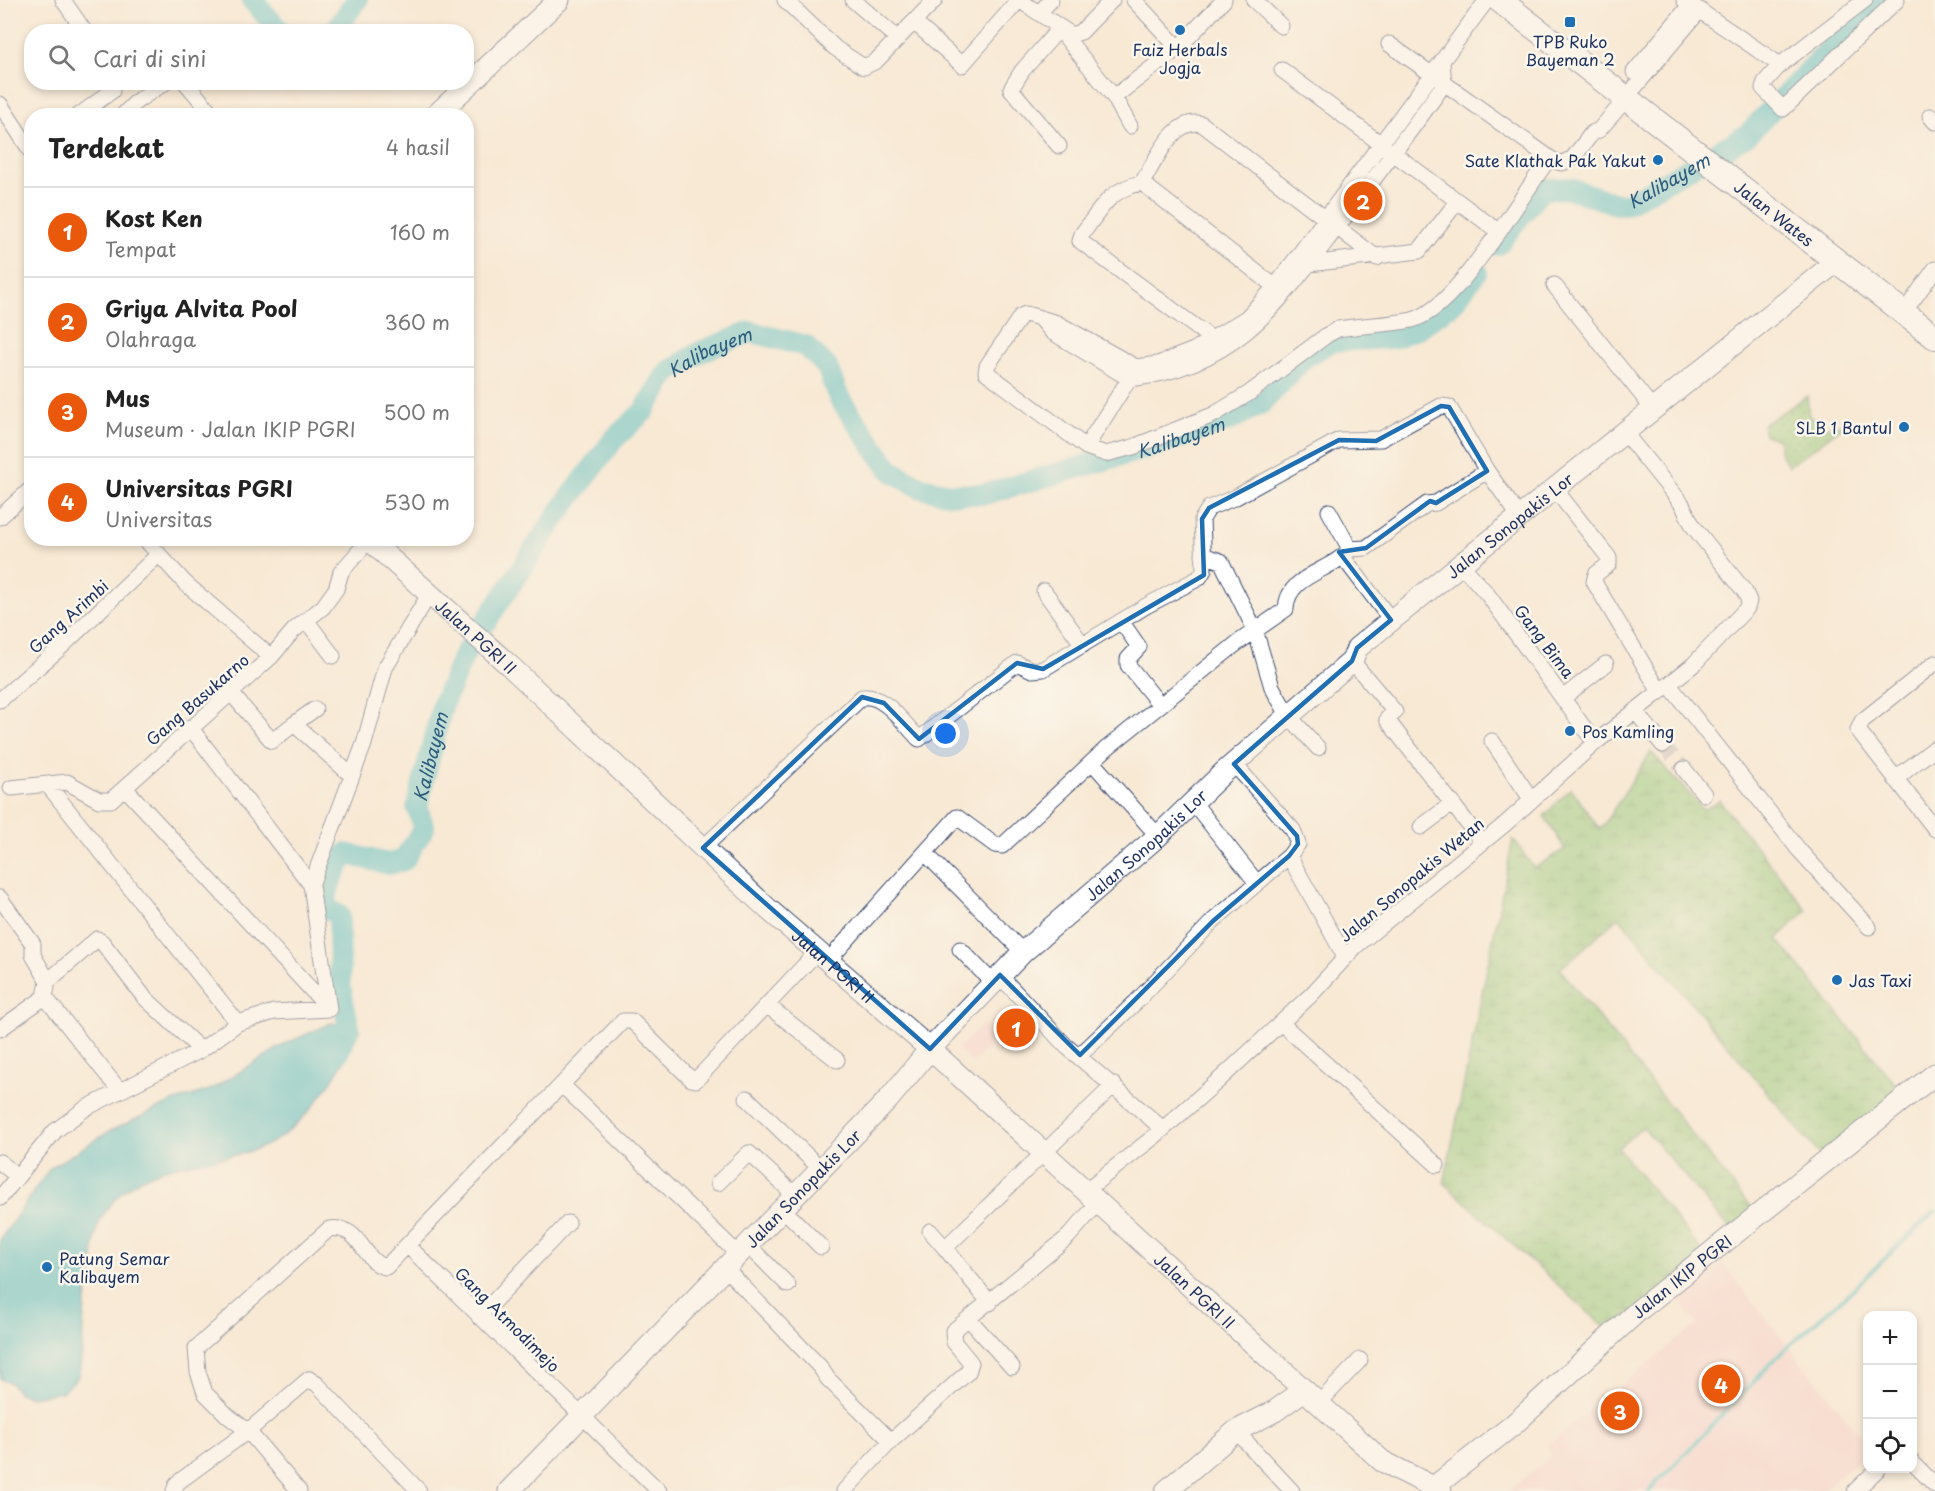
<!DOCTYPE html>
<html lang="id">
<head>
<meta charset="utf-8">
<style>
	:root { --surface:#fff; --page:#f6f6f6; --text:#222; --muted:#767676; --line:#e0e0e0; --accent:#ea580c }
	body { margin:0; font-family:"Playpen Sans",sans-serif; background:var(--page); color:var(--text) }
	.controls { position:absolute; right:18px; bottom:18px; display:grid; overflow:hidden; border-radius:12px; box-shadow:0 3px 9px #0003 }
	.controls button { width:54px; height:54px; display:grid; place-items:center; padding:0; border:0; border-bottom:2px solid var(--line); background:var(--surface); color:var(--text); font:30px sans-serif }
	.you { position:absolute; left:946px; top:734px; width:21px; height:21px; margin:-15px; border:4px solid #fff; border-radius:50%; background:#1a73e8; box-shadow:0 0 0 9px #1a73e833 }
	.badge { display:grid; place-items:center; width:39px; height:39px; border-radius:50%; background:var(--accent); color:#fff; font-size:20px; font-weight:700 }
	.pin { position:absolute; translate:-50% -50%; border:3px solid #fff; box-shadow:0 2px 6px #0006 }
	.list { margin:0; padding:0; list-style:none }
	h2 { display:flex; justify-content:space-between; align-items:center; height:78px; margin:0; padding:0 24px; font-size:26px }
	h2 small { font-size:20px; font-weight:400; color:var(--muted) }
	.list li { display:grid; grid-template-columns:39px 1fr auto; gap:18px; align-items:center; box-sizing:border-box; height:90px; padding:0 24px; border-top:2px solid var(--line) }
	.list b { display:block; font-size:22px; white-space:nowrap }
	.list p { margin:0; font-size:20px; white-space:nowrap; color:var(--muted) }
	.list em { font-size:20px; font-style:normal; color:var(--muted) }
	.icon { flex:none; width:33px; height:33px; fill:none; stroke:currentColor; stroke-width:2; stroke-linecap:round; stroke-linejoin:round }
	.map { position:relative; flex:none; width:1935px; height:1491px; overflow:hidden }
	.search { position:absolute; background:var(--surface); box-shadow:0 3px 9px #0003; left:24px; top:24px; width:450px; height:66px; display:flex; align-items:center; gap:15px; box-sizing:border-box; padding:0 21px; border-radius:24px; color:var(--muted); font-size:22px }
	.panel { position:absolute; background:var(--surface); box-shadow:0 3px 9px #0003; left:24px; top:108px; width:450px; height:438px; border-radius:24px }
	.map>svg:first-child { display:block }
	.built { fill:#f7d0cc }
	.wetland { fill:url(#wetland-marsh); stroke:#577c6c; stroke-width:1.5 }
	.park { fill:url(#park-dots); stroke:#577c6c; stroke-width:1.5 }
	.water { fill:#4fbdc4; stroke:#357691; stroke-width:1.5 }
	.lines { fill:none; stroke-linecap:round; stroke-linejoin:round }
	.stream { stroke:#4fbdc4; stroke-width:4 }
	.river { stroke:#4fbdc4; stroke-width:22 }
	.street-tunnel { stroke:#ccc4bd; stroke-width:15; stroke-dasharray:15 8; stroke-linecap:butt }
	.street-casing { stroke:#3c4b70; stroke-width:17 }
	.secondary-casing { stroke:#3c4b70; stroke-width:23 }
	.primary-casing { stroke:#3c4b70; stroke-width:26 }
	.street { stroke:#fff; stroke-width:15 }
	.secondary { stroke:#fff; stroke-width:21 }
	.primary { stroke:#fff; stroke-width:24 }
	.marked { fill:none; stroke:#1f6fb2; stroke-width:4.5; stroke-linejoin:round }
	.poi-dot { fill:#1f6fb2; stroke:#fbf7ec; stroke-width:2 }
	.labels { text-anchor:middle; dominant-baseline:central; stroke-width:5; stroke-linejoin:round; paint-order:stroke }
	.poi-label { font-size:16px; fill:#1b2f5e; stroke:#fbf7ec; text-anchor:start }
	.street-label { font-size:16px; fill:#1b2f5e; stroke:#fbf7ec }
	.water-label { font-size:18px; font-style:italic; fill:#2b5a7d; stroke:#fbf7ec }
</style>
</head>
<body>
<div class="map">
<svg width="1935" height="1491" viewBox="0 0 1935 1491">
	<defs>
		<pattern id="wetland-marsh" width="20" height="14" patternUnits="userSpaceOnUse" patternTransform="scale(1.5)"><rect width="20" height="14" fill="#93c97b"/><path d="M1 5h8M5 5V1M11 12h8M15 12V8" fill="none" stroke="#77a468"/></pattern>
		<pattern id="park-dots" width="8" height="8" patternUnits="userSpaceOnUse" patternTransform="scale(1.5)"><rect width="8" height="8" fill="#93c97b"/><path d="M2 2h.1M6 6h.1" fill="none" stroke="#77a468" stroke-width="1.8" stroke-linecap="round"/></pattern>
	</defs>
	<rect width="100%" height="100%" fill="#fbf7ec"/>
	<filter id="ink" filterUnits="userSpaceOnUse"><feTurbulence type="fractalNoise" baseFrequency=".0167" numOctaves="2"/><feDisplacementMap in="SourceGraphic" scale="12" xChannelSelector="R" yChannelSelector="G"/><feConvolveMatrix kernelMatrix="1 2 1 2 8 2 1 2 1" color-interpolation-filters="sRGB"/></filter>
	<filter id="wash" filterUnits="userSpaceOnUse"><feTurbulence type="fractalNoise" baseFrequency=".008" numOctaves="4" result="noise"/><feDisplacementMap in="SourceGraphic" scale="24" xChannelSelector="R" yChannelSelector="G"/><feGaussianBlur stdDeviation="1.35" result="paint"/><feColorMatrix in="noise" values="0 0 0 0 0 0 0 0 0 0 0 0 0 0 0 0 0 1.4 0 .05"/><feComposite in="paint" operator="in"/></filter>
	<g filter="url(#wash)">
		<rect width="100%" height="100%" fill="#f8e9d5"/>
		<path class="built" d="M984,1023L998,1036L972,1063L958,1049Z
			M1722,1263L1867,1444V1455L1821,1491H1508L1551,1456L1547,1445L1697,1324L1677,1297Z"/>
		<path class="wetland" d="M1651,752L1704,810L1719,800L1807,910L1777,939L1902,1092L1825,1161L1619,917L1560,969L1756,1214L1732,1232L1643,1127L1618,1148L1706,1256L1608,1330L1444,1183L1513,839L1534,868L1565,849L1544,816L1571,788L1600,830Z"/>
		<path class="park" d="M1807,396L1809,416L1826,427L1847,424L1789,466L1781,455L1778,439L1765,435L1762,425Z"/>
		<path class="water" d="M331,1023L360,1029C342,1070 304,1132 260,1148C204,1168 144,1155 105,1212C95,1225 94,1245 93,1260C91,1278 86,1296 84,1314C82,1335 83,1358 78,1377L62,1392L31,1397L19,1393L11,1383L0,1379L3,1346L0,1337V1240L50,1168L110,1131L172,1102L212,1089L285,1044Z"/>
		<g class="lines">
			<path class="stream" d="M1649,1491L1784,1350L1849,1293L1935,1211"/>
			<g class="river">
				<path d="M252,0L281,32"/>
				<path d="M334,32L357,0"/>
				<path id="s1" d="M1497,245L1542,189L1569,188L1616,204H1626L1747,135L1877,0"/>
				<path id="s2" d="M338,1053L349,1028L340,987L339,915L325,908C326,887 335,871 346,854L389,864L404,860L424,828L417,807L443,703L465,653L560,511L614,439L644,411L667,373L702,351L751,332L806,346L827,367L839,398L890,470L921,488L951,494H985L1151,447L1230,420L1262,403L1304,358L1332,341L1393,338L1417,329L1452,304L1477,271"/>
			</g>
		</g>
	</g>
	<g filter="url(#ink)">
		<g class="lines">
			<path class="street-tunnel" d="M1663,745L1684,769"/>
			<g class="street-casing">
				<path id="street" d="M63,0L85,32
					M785,0L835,48L864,67L876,61L935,0
					M853,0L898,39
					M1019,0L1072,35L1081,32L1112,0
					M1134,0L1178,48
					M1254,0L1281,26
					M1487,0L1275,287L1246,318L1194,350L1158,364L1136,367L1057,323L1026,314L1021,316L987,366L986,372L1086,447L1106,454L1133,447L1213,415L1248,394L1327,335L1338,329C1362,325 1388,325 1412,320C1444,312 1479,258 1499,232
					M1684,0L1780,65L1865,0
					M1039,13L1051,0
					M914,22L962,65L1019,0
					M1059,29L1114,97L1130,126
					M1389,44L1554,161L1562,163L1573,158L1592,133L1599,130L1627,98
					M1780,65L1765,82L1763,88L1783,109L1897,0
					M1282,70L1499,232L1549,158
					M1634,72L1690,5
					M185,82L214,116
					M1635,87L1700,10
					M1114,97L1178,48L1224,0
					M0,104L32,153
					M78,116L112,91L113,82
					M122,116L137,101L166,82
					M1930,116L1935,122
					M1059,146L1011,89L1022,71L1059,29
					M1142,183L1282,292
					M1309,264L1419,251L1457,202
					M1554,285L1653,409
					M1912,301L1935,269
					M1042,320L1052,332L1130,379C1237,366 1277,305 1338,226C1374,179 1410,132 1444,84L1442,62
					M1220,349L1212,339L1080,241L1082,234C1101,209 1109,189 1142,183C1154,164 1173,116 1202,124L1377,258
					M1086,447L1134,371
					M1554,488L1609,558V564L1596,574L1594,582L1660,692
					M0,517L32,488
					M144,538L185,583L271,657
					M1350,549L1366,548L1427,504L1436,503L1487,471
					M1203,555L1221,561L1255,630L1272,687L1288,715L1318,748
					M1343,557L1391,620
					M1461,564L1488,595L1595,743
					M1044,591L1083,645
					M306,620L333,656
					M1121,621L1139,647L1128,659V665L1160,705
					M1352,661L1395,712L1387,719L1391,725L1482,842
					M1935,663L1862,721L1858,730L1935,829
					M1670,686L1799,850L1869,927
					M231,693L272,741L294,724L351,775
					M1564,697L1606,664
					M0,700L59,649L157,556
					M1635,711L1663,745
					M294,724L315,709
					M190,727L311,885
					M1492,741L1531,799
					M1092,762L1158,836
					M1684,769L1704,794
					M1895,779L1935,748
					M47,784L238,1023
					M11,788L67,782L99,800H111L271,657L294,630L323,607L336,589L341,572L369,540
					M125,788L329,1009
					M1193,802L1257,883
					M1421,827L1453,803
					M703,848L862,697C884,693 905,725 919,739L1017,663L1032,670L1043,669L1146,606L1199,578L1204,570L1202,519L1209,508L1236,497L1339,440L1381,439L1441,406L1449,407L1487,471L1519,516
					M926,854L1023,952
					M1289,856L1345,957
					M0,898L33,944V955L48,981
					M960,949L993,983
					M828,961L957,817L995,845L1002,846L1107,748L1236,644L1286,609C1287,574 1332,572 1350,549L1329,511
					M1001,977L1066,1046L1163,1129
					M768,1006L837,1060
					M329,1009L311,885L364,744L385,668L430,593
					M1281,1023L1437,1165
					M0,1029L45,997
					M1080,1055L1136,1002L1213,921L1289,856L1298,844L1293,830L1234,764
					M562,1085L739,1255
					M119,1090L45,997L48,981L97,939L102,942L144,997L201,1050
					M747,1098L821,1169
					M0,1162L17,1176
					M718,1183L749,1153L795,1195
					M1085,1191L1155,1136L1219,1080L1311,995L1356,946L1504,825L1595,743L1693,665L1747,608L1749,601L1745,592L1693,526L1682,504L1624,432
					M0,1198L55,1131L86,1108L201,1050L238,1023L274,1012L329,1009
					M783,1209L821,1247
					M930,1231L945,1248L1114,1085
					M748,1245L788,1285
					M408,1246L659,1491
					M945,1248L990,1303
					M726,1269L820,1367L828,1379L891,1441
					M479,1317L568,1223
					M969,1319L1012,1367
					M1319,1403L1360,1360
					M1236,1431L1292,1491
					M1912,1462L1935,1485
					M174,1491L177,1483L248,1431L309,1379L317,1384L419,1491
					M299,1491L248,1431L228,1416L205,1393L198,1372L196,1348L329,1229C361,1223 364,1265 386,1267L623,1021H632L691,1079L696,1080L817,952
					M844,1491L891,1441L968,1372L971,1363L954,1342L953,1331L1068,1237L1098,1203
					M1855,1491L1879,1468"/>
			</g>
			<g class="secondary-casing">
				<g id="secondary">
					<path d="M435,116L559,0"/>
					<path id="s3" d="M367,538L510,666L768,909L930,1049L1382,1461L1441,1491"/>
					<path id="s4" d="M1435,1486L1513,1425L1639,1310L1935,1074"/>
					<path id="s5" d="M509,1491L888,1100L930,1049L1023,952L1158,836L1223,773L1352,661L1357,648L1837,261"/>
					<path d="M1166,1491L1236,1431L1275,1411L1304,1390"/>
				</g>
			</g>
			<g class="primary-casing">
				<g id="primary">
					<path id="s6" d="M1499,0L1935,337"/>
				</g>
			</g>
			<use href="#street" class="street"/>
			<use href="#secondary" class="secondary"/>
			<use href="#primary" class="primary"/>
		</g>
	</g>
	<path d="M0 0H1935V1491H0ZM1441,406L1449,407L1487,471L1436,503L1430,501L1366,548L1339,552L1391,620L1357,648L1352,661L1234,764L1297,836L1298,844L1289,856L1213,921L1080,1055L1000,975L930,1049L703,848L862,697L884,703L919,739L1017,663L1043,669L1204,575L1202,519L1209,508L1339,440L1376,441Z" fill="#f8e9d5" fill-opacity=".55" fill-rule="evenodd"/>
	<path class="marked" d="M1441,406L1449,407L1487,471L1436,503L1430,501L1366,548L1339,552L1391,620L1357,648L1352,661L1234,764L1297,836L1298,844L1289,856L1213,921L1080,1055L1000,975L930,1049L703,848L862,697L884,703L919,739L1017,663L1043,669L1204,575L1202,519L1209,508L1339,440L1376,441Z"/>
	<g class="poi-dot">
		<rect x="1564" y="16" width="12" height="12" rx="3"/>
		<circle cx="1180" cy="30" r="6"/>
		<circle cx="1658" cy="160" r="6"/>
		<circle cx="1904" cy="427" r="6"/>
		<circle cx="1570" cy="731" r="6"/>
		<circle cx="1837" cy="980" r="6"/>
		<circle cx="47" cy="1267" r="6"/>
	</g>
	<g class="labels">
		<g class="poi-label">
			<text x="1570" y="41" text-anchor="middle">TPB Ruko<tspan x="1570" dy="18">Bayeman 2</tspan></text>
			<text x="1180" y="49" text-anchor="middle">Faiz Herbals<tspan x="1180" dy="18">Jogja</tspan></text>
			<text x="1646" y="160" text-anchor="end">Sate Klathak Pak Yakut</text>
			<text x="1892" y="427" text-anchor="end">SLB 1 Bantul</text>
			<text x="1582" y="731">Pos Kamling</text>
			<text x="1849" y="980">Jas Taxi</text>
			<text x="59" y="1258">Patung Semar<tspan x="59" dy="18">Kalibayem</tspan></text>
		</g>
		<g class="street-label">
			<text stroke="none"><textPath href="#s6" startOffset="348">Jalan Wates</textPath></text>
			<text stroke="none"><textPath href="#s5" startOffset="1394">Jalan Sonopakis Lor</textPath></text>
			<text transform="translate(68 616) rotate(-42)">Gang Arimbi</text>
			<text stroke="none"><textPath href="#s3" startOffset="147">Jalan PGRI II</textPath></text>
			<text transform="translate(1545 641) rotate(53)">Gang Bima</text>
			<text transform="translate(197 699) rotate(-41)">Gang Basukarno</text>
			<text stroke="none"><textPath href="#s5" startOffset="908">Jalan Sonopakis Lor</textPath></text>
			<text transform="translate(1411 879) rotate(-40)">Jalan Sonopakis Wetan</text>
			<text stroke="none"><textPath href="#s3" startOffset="633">Jalan PGRI II</textPath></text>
			<text stroke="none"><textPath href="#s5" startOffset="422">Jalan Sonopakis Lor</textPath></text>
			<text stroke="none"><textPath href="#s4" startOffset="324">Jalan IKIP PGRI</textPath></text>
			<text stroke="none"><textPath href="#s3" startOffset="1119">Jalan PGRI II</textPath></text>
			<text transform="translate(508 1319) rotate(45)">Gang Atmodimejo</text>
		</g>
		<g class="water-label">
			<text stroke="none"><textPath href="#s1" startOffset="207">Kalibayem</textPath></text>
			<text stroke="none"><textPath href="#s2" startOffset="891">Kalibayem</textPath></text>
			<text stroke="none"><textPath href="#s2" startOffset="1449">Kalibayem</textPath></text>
			<text stroke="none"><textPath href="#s2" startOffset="387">Kalibayem</textPath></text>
		</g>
	</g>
</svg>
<div class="controls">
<button>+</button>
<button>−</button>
<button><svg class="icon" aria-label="locate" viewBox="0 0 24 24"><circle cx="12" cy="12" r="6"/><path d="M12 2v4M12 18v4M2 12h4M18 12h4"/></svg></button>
</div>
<div class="you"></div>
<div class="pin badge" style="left:1016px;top:1028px">1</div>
<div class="pin badge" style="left:1363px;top:201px">2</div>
<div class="pin badge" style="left:1620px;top:1411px">3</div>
<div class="pin badge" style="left:1721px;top:1384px">4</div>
<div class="search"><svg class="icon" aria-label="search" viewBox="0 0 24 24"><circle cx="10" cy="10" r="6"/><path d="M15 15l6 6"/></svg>Cari di sini</div>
<section class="panel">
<h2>Terdekat<small>4 hasil</small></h2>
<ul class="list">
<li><span class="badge">1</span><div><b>Kost Ken</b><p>Tempat</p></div><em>160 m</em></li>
<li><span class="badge">2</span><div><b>Griya Alvita Pool</b><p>Olahraga</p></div><em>360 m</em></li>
<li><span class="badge">3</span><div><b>Mus</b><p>Museum · Jalan IKIP PGRI</p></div><em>500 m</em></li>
<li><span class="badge">4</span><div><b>Universitas PGRI</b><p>Universitas</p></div><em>530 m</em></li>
</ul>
</section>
</div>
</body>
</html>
